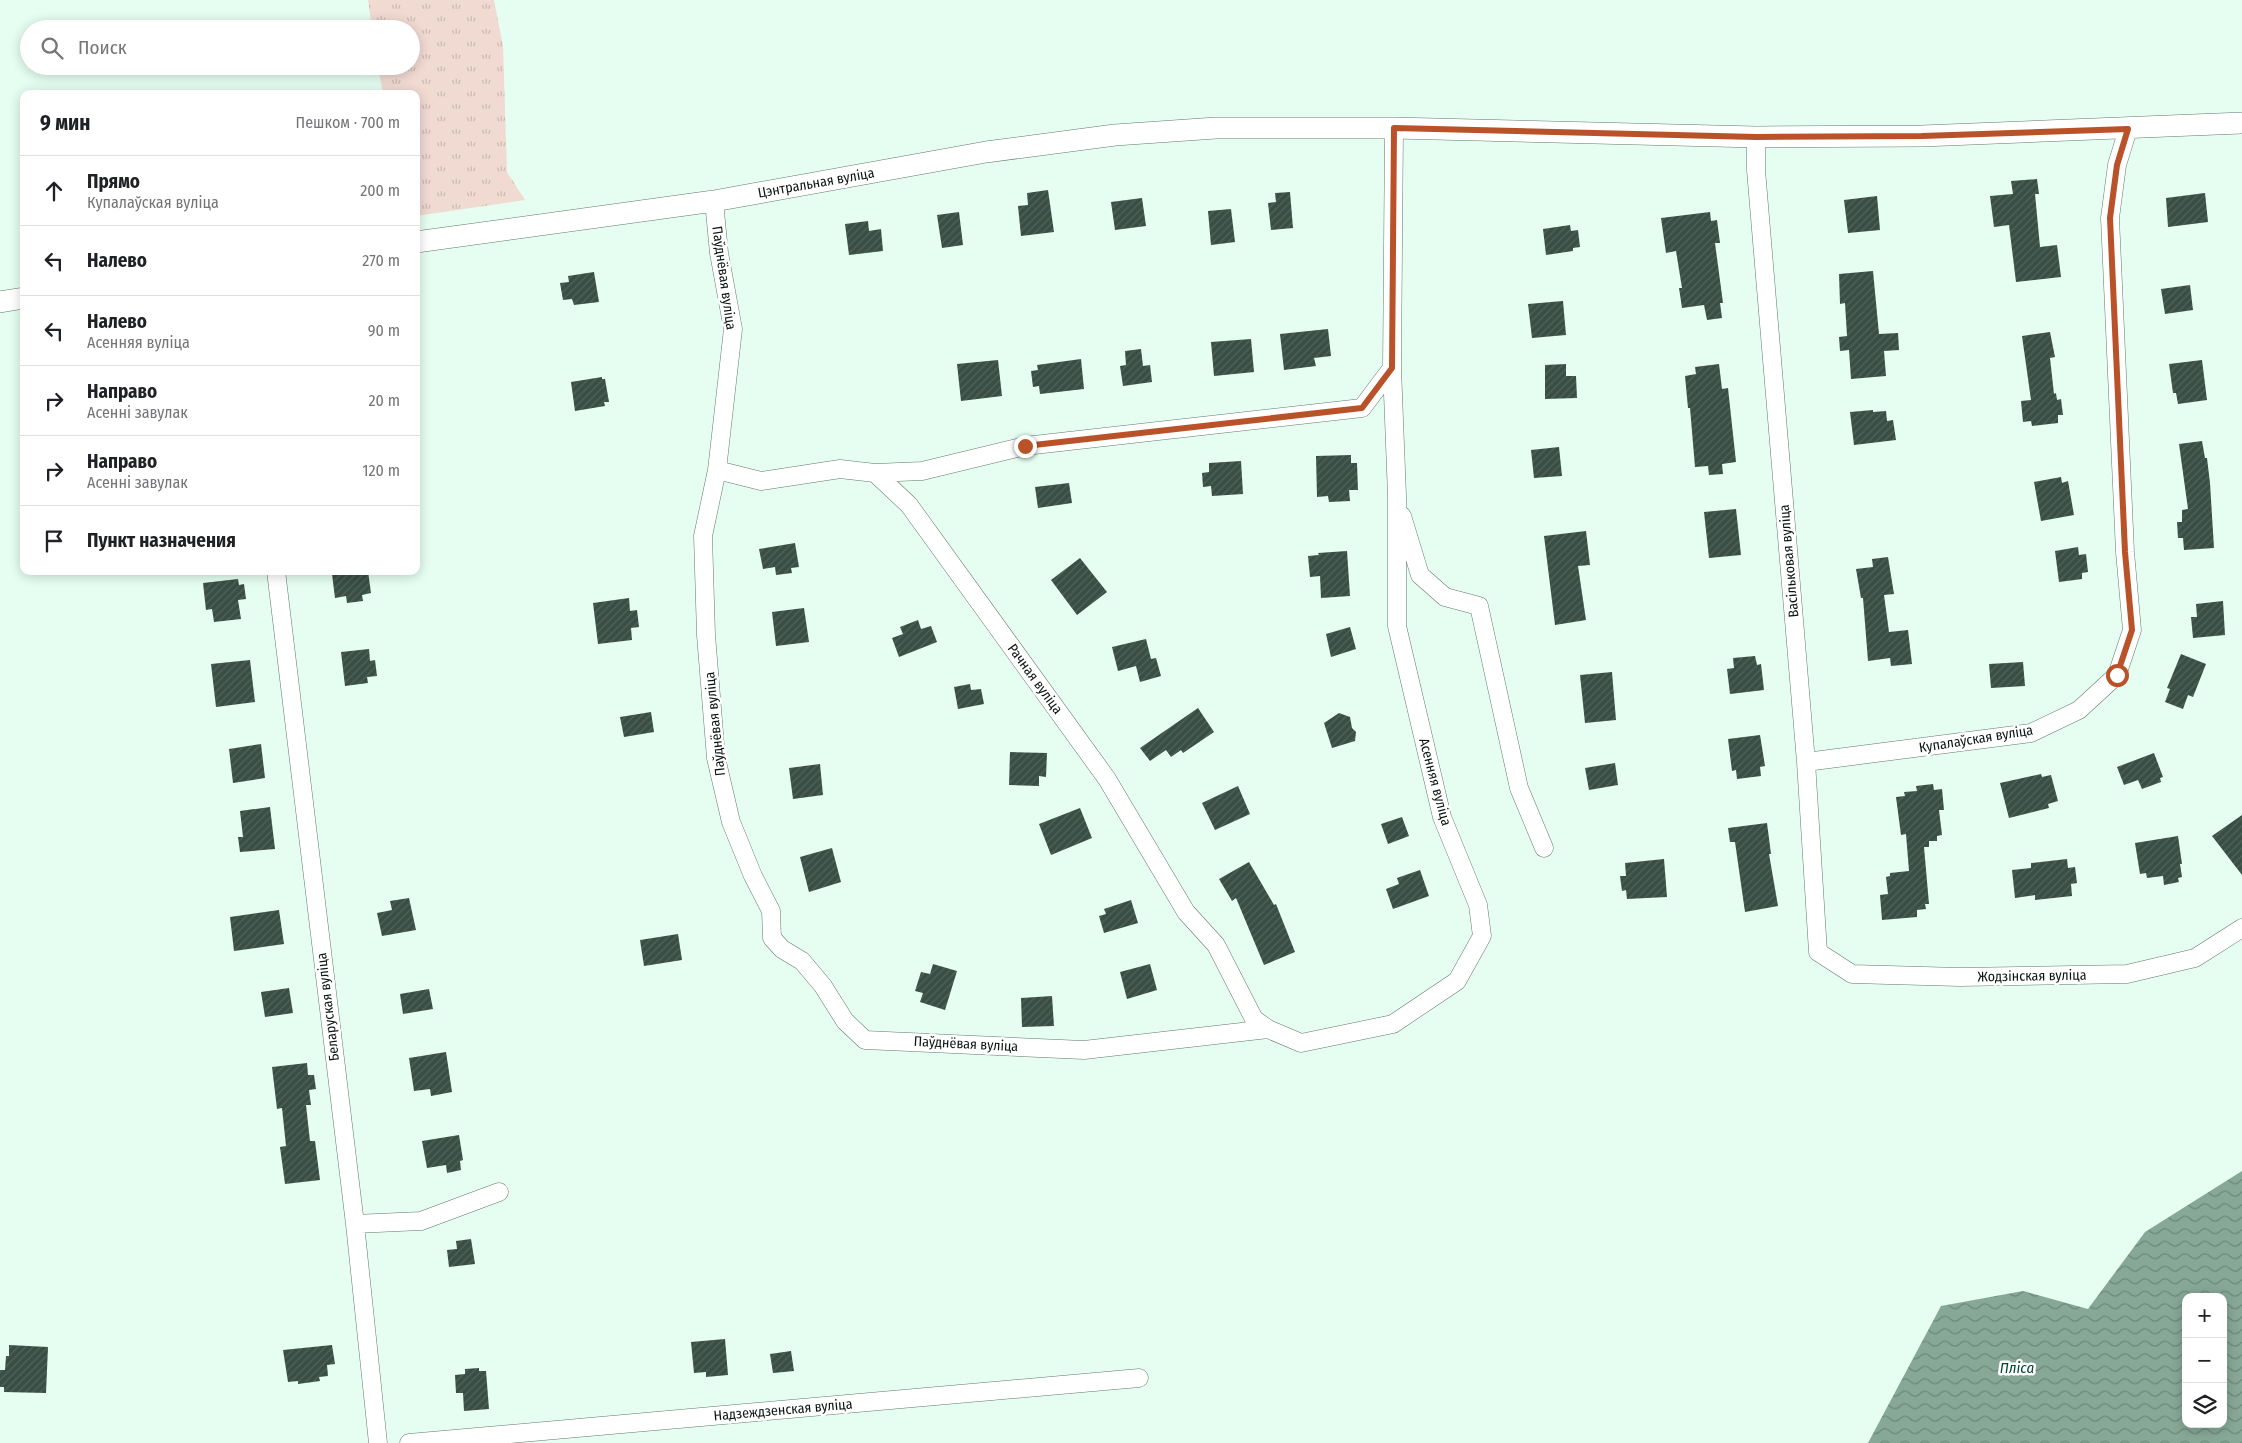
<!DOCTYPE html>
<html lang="ru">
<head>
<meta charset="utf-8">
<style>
	:root { --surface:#fff; --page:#f6f6f6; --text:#202124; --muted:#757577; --line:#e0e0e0 }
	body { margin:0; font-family:"Fira Sans Condensed",sans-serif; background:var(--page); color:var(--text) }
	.controls { position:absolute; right:15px; bottom:15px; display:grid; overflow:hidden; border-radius:10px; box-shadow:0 2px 12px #0003 }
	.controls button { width:45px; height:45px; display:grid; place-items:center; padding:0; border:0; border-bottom:1px solid var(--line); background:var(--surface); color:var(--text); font:25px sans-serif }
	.stop { position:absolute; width:15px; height:15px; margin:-11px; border:4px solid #b95229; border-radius:50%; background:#fff }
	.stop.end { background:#b95229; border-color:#fff; box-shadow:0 1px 5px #0008 }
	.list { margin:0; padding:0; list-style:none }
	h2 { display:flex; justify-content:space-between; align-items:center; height:65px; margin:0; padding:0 20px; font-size:21px }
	h2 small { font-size:16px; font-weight:400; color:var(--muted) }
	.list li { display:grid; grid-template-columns:32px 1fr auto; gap:15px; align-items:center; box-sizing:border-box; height:70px; padding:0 20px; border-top:1px solid var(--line) }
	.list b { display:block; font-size:19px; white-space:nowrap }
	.list p { margin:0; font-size:16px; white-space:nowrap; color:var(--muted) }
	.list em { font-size:16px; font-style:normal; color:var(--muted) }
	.icon { flex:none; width:28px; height:28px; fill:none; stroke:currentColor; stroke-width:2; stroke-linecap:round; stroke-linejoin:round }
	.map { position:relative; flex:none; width:2242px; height:1443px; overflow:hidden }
	.search { position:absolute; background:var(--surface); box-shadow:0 2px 12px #0003; left:20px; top:20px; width:400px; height:55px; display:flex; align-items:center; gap:12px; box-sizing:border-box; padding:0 18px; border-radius:28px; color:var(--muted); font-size:19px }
	.panel { position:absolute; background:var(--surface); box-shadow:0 2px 12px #0003; left:20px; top:90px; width:400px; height:485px; border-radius:10px }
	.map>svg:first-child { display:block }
	.grass { fill:url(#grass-tufts) }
	.water { fill:url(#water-waves); fill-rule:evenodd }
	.building { fill:url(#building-hatch) }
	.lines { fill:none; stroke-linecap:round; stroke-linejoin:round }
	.minor-casing { stroke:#63796e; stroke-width:19 }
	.tertiary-casing { stroke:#63796e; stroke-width:22 }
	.minor { stroke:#fff; stroke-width:18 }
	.tertiary { stroke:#fff; stroke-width:21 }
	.route { stroke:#b95229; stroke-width:6 }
	.labels { text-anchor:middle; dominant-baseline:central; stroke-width:5; stroke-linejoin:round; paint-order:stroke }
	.street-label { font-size:14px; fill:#0c1511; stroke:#fff }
	.water-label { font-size:15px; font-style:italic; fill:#034630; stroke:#fff }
</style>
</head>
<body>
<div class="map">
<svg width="2242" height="1443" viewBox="0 0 2242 1443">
	<defs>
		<pattern id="grass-tufts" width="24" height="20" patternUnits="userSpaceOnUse" patternTransform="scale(1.25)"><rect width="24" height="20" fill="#f1dad2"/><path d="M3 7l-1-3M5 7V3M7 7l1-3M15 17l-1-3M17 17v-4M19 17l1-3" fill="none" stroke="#cdbab3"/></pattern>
		<pattern id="water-waves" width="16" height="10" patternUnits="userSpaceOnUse" patternTransform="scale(1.25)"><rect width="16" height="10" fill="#87a897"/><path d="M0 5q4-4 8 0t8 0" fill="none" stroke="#6d887a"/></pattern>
		<pattern id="building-hatch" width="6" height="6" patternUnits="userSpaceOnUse" patternTransform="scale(1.25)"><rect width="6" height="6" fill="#394e44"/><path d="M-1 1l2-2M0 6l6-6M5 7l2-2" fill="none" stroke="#52635b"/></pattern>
	</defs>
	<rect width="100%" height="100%" fill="#e5fef1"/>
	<path class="grass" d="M368,0H494L503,46L507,172L525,200L416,216V94H383L378,66H411V29H372Z"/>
	<path class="water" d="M2242,1171V1443H1868L1941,1306L2023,1291L2088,1309L2145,1232ZM2186,1297H2223V1424H2186Z"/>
	<path class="building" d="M2037,179L2039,194H2035L2040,247L2057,245L2061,277L2016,282L2009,225L1994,227L1990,196L2013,194L2011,181Z
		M1048,190L1054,232L1021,236L1018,206L1028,205L1027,193Z
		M1290,192L1293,228L1271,230L1268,203L1276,202L1275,193Z
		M2205,193L2208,222L2168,227L2166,198Z
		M1877,196L1880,230L1848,233L1844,200Z
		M1142,198L1146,226L1115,230L1111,202Z
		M1231,209L1235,242L1211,245L1208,211Z
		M959,212L963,245L942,248L937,215Z
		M1710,212L1711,221L1717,220L1720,243H1715L1723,303H1720L1722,318L1707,320L1704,305L1682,308L1679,288H1682L1676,251L1666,253L1661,218Z
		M868,221L869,231L881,229L883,251L849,255L845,224Z
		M1570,225L1571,231L1578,230L1580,247L1573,248V251L1546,255L1543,229Z
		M1873,271L1879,334L1898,333L1899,350L1884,351L1886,376L1851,379L1849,350L1840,351L1839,337L1847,336L1845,303L1840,304L1839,274Z
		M594,272L599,302L574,305L572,299L563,300L560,283L569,282L568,276Z
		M2190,285L2193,310L2165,314L2161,289Z
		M1563,301L1566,335L1532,338L1528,304Z
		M1328,329L1331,356L1314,358L1316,366L1284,370L1280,334Z
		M2050,332L2055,357L2050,358L2054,394L2056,393L2057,400L2061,399L2063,415H2058V423L2032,426L2031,421L2023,422L2021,401L2031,400L2022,336Z
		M1251,339L1254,372L1214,376L1211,342Z
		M1141,349L1143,366L1150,365L1152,382L1123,386L1120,366L1126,365L1125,351Z
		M1081,359L1084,389L1040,394L1039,386L1033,387L1031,371L1038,370L1037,365Z
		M998,360L1002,396L961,401L957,364Z
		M2202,360L2207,400L2178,404L2176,393H2173L2169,364Z
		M1566,364V376H1576L1577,398L1545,399V365Z
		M1719,364L1722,389L1728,388L1736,462L1722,464L1723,474L1709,475L1708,466L1695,467L1690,408H1688L1685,376L1696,374L1695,367Z
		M602,377V379H605L609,402H604L605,406L575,411L571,382Z
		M1873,410V412L1886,411L1887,421L1893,420L1896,440L1854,445L1850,412Z
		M2202,441L2205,458H2207L2210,483L2214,548L2184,550L2183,538H2178L2177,522H2182V510L2188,509L2179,444Z
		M1559,447L1562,476L1534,478L1531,450Z
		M1351,455V463H1357L1358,490H1349L1350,501L1329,502L1328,496L1317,497L1316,456Z
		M1241,461L1243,494L1212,496L1211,486L1203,487L1202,473L1209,472V463Z
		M2061,477L2062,483L2068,481L2074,515L2041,521L2034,482Z
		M1069,483L1072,503L1038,508L1035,487Z
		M1736,509L1741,555L1709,558L1704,512Z
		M1586,531L1590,565L1578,566L1586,620L1555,625L1544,536Z
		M795,543L799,567L791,568L792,573L776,575L775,567L763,569L759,549Z
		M2078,547L2079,555L2086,554L2088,572L2082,573V579L2059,582L2055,551Z
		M1347,551L1350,596L1321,598L1320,576L1310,577L1308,556L1319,555L1318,553Z
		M1888,557L1894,594L1884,595L1889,632L1908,630L1912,664L1891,666L1890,658L1868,661L1863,598H1861L1856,569L1873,567L1872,559Z
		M1080,558L1107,592L1077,615L1051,580Z
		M351,571H368L371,593L362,595L363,601L347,603L346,596L335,598L332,574Z
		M238,579L239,585L244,584L246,599L238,600L241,619L214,622L212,609L206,610L203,583Z
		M629,598L630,611L637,610L639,627L631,628L632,640L598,644L593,603Z
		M2223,601L2225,635L2193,638L2191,617H2197L2196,604Z
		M804,608L809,642L776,646L772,612Z
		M918,620L921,629L931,626L937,642L899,657L892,638L903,634L900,627Z
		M1350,627L1356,649L1331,657L1326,634Z
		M1146,639L1151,659L1156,658L1161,676L1140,682L1136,666L1118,671L1112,647Z
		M369,649L370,661L375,660L377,676L367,677L368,683L345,686L341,652Z
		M2181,654L2206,664L2193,697L2188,695L2183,709L2165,702L2170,689L2167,688Z
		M1755,656L1757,665L1761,664L1764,690L1730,694L1727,669L1734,668L1733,658Z
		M250,660L255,702L216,707L211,664Z
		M2023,662L2025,686L1991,688L1989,664Z
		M1612,672L1616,720L1585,723L1580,675Z
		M970,684L971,690L981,689L984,704L958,709L954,687Z
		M1198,708L1214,732L1183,753L1181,750L1171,757L1166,750L1150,761L1140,748Z
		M651,712L654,732L624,737L620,717Z
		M1339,713L1350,717L1352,728L1356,732L1355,741L1332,748L1324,723Z
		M1760,735L1765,766L1760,767L1761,776L1737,779L1736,770L1732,771L1728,739Z
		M261,744L265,778L233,783L229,749Z
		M1010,752L1047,753L1046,777L1039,776V786L1009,785Z
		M2154,753L2163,777L2160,778L2161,782L2142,789L2138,780L2124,785L2117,767Z
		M1615,763L1618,785L1589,790L1585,768Z
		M820,764L823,795L793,799L789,768Z
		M2041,774L2042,777L2051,775L2058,801L2048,804L2049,808L2009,818L2000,783Z
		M1933,784L1934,790L1942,789L1944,810H1939L1942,835L1937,836V841H1929V847H1924L1929,904H1925L1926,909L1917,910V917L1882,920L1880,895L1888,894L1886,877L1890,876V873L1909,871L1906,834L1901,835L1896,797L1905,796L1904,792L1917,791L1916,786Z
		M1238,786L1250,814L1215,830L1202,803Z
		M270,807L275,849L240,852L238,837H243L240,811Z
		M1080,808L1092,838L1051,855L1039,824Z
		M2242,815V875L2212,836Z
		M1402,817L1409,836L1388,844L1381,824Z
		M1767,823L1771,854H1769L1778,906L1745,912L1735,842H1730L1728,828Z
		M2178,836L2182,864H2180L2182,877L2178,878L2179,882L2164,885L2163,876L2147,878L2146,873L2140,874L2135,843Z
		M832,848L841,882L809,892L800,857Z
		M1664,859L1667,897L1627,899L1626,890L1622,891L1620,876H1626L1625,863Z
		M2067,859L2068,868L2075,867L2077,883L2071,884L2072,896L2035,900V895L2015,898L2012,870L2031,868V863Z
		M1249,862L1274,905L1276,904L1295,952L1264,965L1236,898L1232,901L1219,879Z
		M1420,870L1429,896L1393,909L1386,889L1399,884L1397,878Z
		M409,898L416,930L382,936L377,913L392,910L390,901Z
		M1131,900L1138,923L1104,933L1099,916L1106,914L1104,909Z
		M279,910L284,944L234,951L230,917Z
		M678,934L682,960L644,966L640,940Z
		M933,964L957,971L945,1010L920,1002L923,993L915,991L921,972L930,974Z
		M1150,964L1157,990L1127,999L1120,972Z
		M289,988L293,1013L265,1017L261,992Z
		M429,989L433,1009L403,1014L400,994Z
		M1052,996L1054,1026L1022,1027L1021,998Z
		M446,1052L452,1092L431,1096L430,1089L414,1091L409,1058Z
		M307,1063L308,1075H314L316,1089L309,1090L311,1105H306L310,1141H315L320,1180L285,1184L280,1147L286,1146L282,1108L277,1109L272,1067Z
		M459,1135L463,1160L460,1161L461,1170L447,1173L446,1165L427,1168L422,1141Z
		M471,1239L475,1264L449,1267L447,1250L457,1249L456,1241Z
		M725,1339L728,1375L706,1377V1372L694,1373L691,1342Z
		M9,1345L48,1347L46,1393L4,1392V1387H0V1370H5L6,1356H9Z
		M332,1345L335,1364L327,1365L328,1376L319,1377L320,1381L298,1384V1381L288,1382L283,1350Z
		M791,1351L794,1371L773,1373L770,1354Z
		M479,1368V1371H486L489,1409L464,1411L463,1393H456L455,1375L465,1374V1369Z"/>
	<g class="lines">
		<g class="minor-casing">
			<path id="minor" d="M1756,137V170L1806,762L1818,952L1852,974L1960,977L2127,974L2195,958L2242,928
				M714,201L719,253L733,329L717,470L703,536L706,635L716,758L731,822L753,876L771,911L772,938L782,949L802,961L823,986L845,1021L865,1040L1084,1050L1268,1029
				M717,470L761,481L840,469L875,473L909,505L1107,779L1186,912L1216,945L1254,1019L1268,1029L1301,1043L1393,1024L1457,981L1482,936L1478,905L1442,817L1397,626V496L1392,368L1394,128
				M875,473L922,471L1025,446L1362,408L1392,368
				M1402,516L1420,575L1445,597L1479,606L1519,788L1544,848
				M276,571L355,1224L378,1443
				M1806,762L2031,733L2079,710L2117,675L2132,630L2125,552L2110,218L2117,165L2128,129
				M355,1224L421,1221L499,1192
				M409,1443L1139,1378"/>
		</g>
		<g class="tertiary-casing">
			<path id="tertiary" d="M416,242L714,201L986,152L1115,135L1216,128H1394L1756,137L1922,136L2242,123
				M0,302L24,298"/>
		</g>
		<use href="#minor" class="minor"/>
		<use href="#tertiary" class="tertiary"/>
	</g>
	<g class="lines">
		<path class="route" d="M1025,446L1362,408L1392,368L1394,128L1756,137L1922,136L2128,129L2117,165L2110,218L2125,552L2132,630L2117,675"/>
	</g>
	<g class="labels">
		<g class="street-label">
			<text transform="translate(816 183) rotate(-10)">Цэнтральная вуліца</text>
			<text transform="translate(724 278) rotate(82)">Паўднёвая вуліца</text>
			<text transform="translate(1789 561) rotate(-95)">Васільковая вуліца</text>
			<text transform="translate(1035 679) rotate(54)">Рачная вуліца</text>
			<text transform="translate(715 724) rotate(-96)">Паўднёвая вуліца</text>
			<text transform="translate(1976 739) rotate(-9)">Купалаўская вуліца</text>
			<text transform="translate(1435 782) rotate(75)">Асенняя вуліца</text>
			<text transform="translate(2032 976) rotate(-1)">Жодзінская вуліца</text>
			<text transform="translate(328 1007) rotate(-97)">Беларуская вуліца</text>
			<text transform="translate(966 1044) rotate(3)">Паўднёвая вуліца</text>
			<text transform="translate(783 1410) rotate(-5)">Надзеждзенская вуліца</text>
		</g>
		<g class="water-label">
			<text x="2017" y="1368">Пліса</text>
		</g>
	</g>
</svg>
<div class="controls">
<button>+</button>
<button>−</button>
<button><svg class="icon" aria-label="layers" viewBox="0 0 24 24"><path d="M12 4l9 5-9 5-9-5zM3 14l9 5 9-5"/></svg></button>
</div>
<div class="stop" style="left:2117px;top:675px"></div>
<div class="stop end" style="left:1025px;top:446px"></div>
<div class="search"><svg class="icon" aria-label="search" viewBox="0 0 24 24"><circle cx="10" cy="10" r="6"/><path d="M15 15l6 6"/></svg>Поиск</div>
<section class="panel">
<h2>9 мин<small>Пешком · 700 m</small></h2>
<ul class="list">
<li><svg class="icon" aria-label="ahead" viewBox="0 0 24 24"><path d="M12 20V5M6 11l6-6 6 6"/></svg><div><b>Прямо</b><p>Купалаўская вуліца</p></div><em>200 m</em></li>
<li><svg class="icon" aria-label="left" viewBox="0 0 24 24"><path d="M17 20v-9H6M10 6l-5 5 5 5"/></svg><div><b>Налево</b></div><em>270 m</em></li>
<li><svg class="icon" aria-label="left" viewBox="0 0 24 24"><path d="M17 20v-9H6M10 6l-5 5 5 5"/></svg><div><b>Налево</b><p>Асенняя вуліца</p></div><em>90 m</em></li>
<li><svg class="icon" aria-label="right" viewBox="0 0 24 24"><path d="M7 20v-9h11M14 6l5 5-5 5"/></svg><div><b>Направо</b><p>Асенні завулак</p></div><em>20 m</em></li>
<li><svg class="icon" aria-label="right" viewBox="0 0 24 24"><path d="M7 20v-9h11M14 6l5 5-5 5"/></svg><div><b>Направо</b><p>Асенні завулак</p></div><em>120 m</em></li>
<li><svg class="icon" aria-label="arrive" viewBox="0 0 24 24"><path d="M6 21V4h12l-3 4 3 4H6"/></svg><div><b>Пункт назначения</b></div></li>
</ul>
</section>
</div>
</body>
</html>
